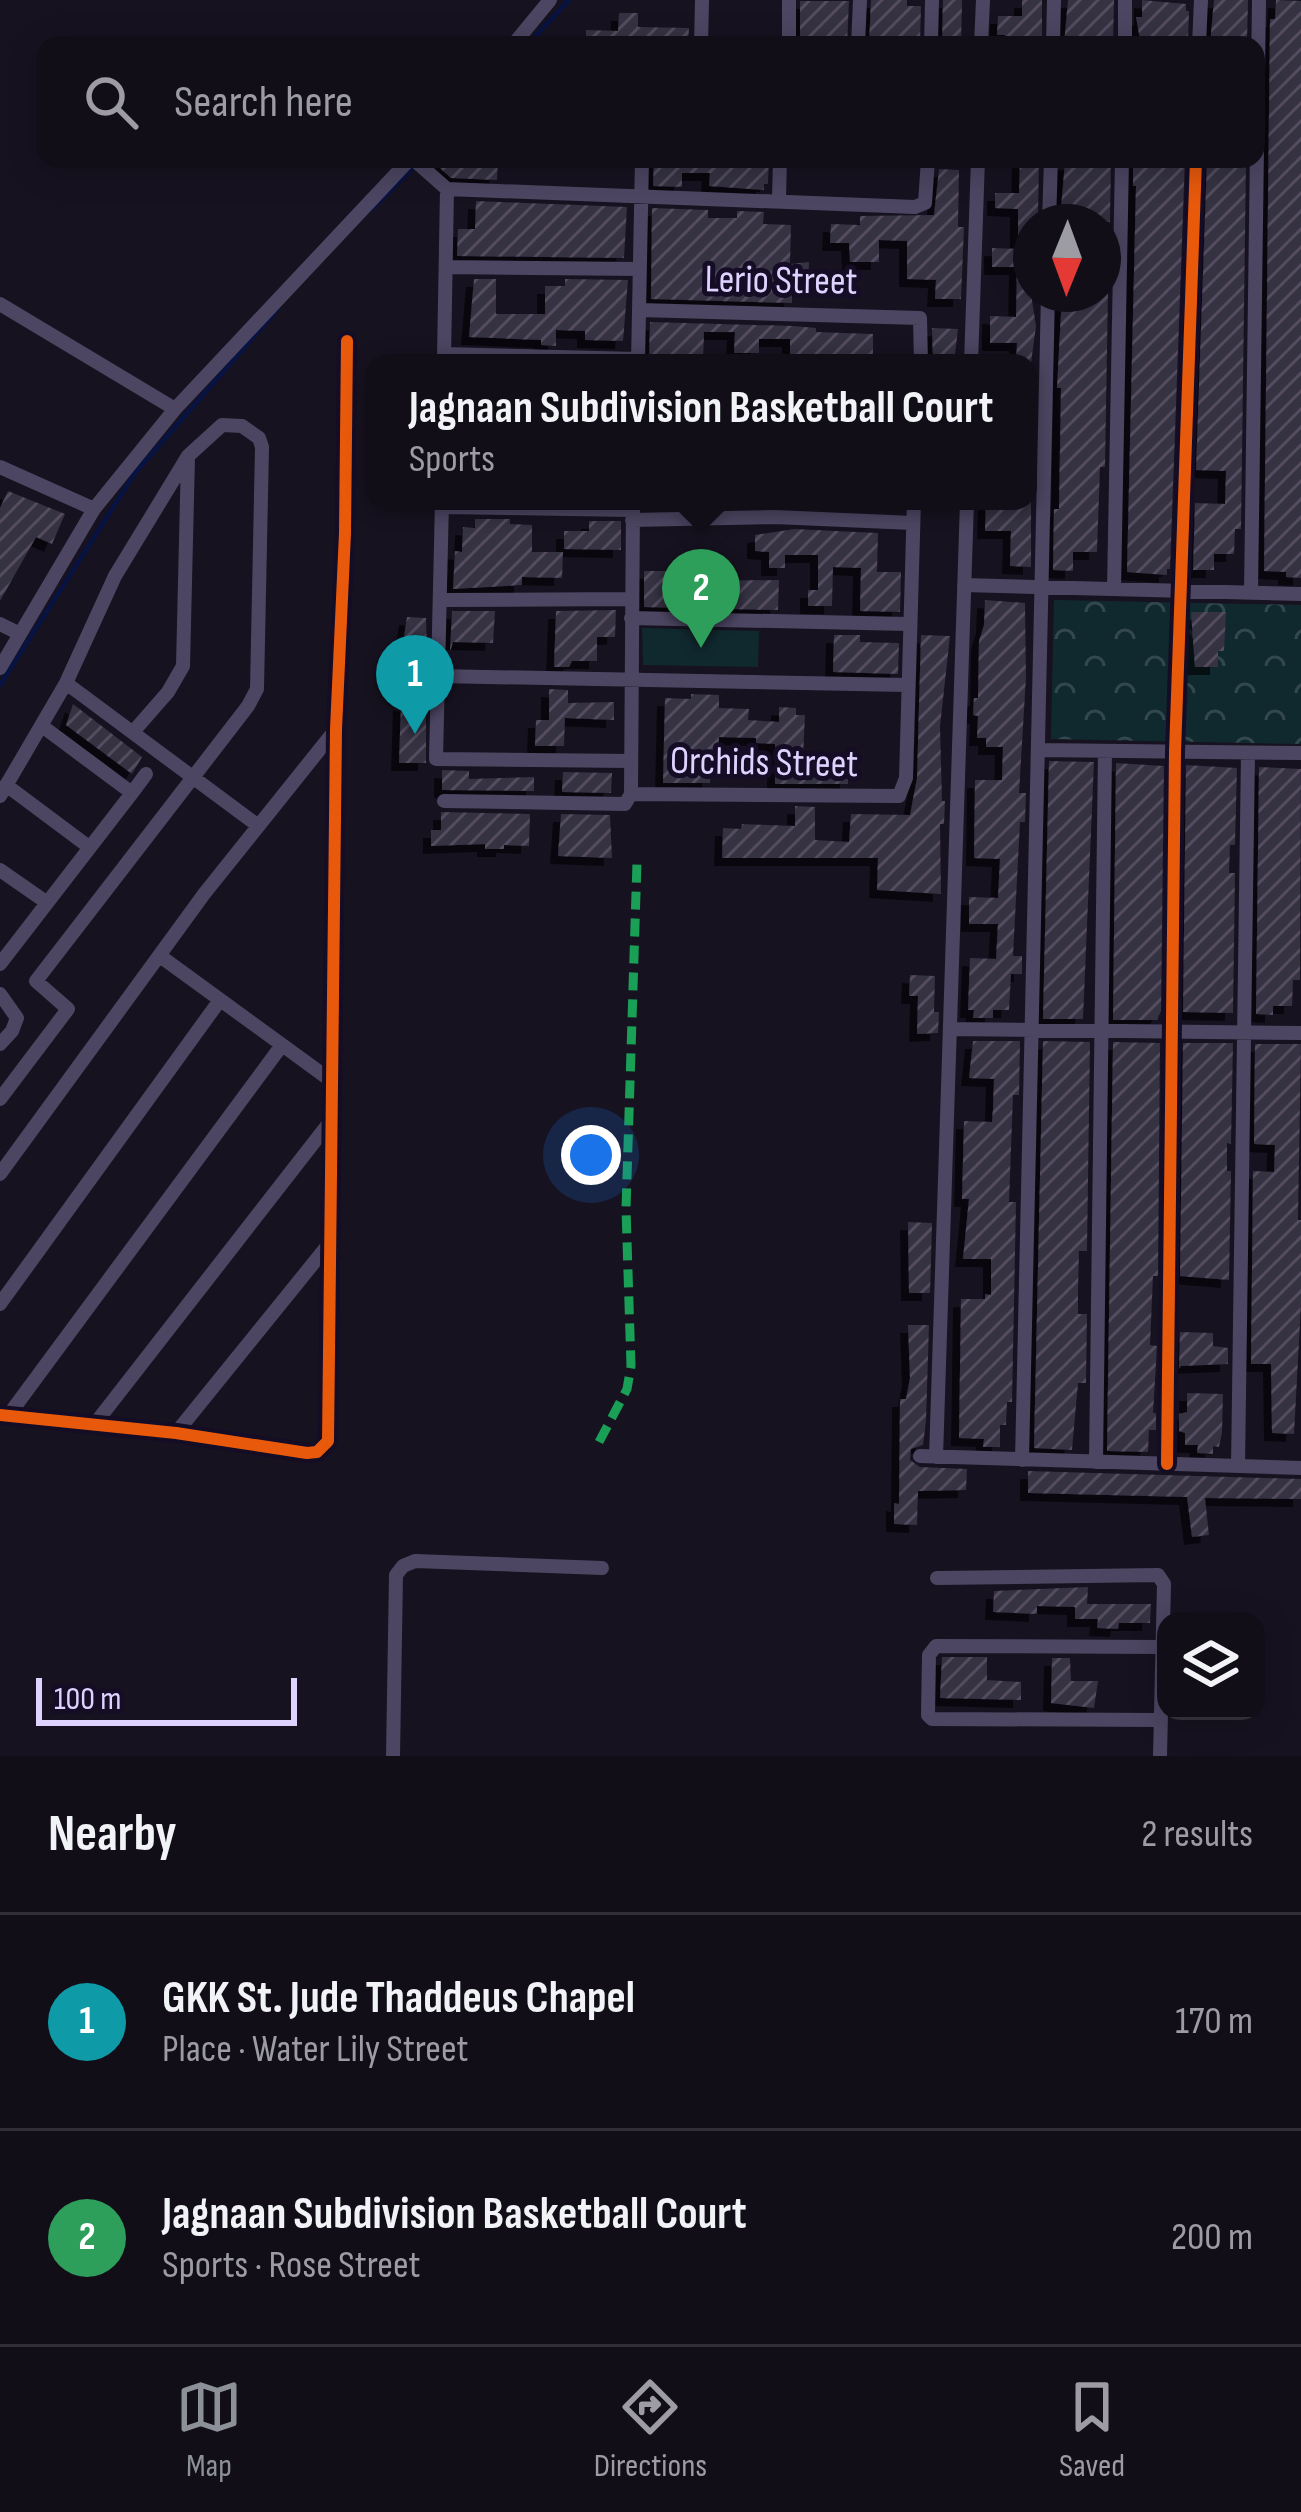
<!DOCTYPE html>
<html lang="en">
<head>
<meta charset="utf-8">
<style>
	:root { --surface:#110e18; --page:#1a1721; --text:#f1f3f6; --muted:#9c9ca2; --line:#302e37; --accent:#8c9099 }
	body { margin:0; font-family:"Sofia Sans Condensed",sans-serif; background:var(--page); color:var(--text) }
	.controls { position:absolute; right:36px; bottom:36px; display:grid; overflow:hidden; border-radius:24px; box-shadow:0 6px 30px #0003 }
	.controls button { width:108px; height:108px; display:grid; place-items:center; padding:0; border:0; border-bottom:3px solid var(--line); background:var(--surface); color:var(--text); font:60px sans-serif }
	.compass { position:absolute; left:1013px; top:204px; width:108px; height:108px; border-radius:50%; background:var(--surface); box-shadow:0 6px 30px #0003; rotate:181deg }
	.scale { position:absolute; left:36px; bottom:30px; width:261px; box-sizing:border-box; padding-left:12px; border:6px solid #ded2ff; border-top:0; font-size:33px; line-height:42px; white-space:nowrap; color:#ded2ff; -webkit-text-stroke:9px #150c26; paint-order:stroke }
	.you { position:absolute; left:591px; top:1155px; width:42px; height:42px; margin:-30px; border:9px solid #fff; border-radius:50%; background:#1a73e8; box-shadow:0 0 0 18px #1a73e833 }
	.badge { display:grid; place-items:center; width:78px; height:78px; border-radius:50%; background:var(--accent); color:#fff; font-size:39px; font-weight:700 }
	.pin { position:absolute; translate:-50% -99px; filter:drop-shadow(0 3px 6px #0008) }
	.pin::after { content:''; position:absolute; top:63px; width:42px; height:36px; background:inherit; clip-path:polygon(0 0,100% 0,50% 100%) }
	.popup { position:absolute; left:365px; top:354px; width:672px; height:156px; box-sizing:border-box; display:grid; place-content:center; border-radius:24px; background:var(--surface); filter:drop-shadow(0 3px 9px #0005); font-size:39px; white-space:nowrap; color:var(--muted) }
	.popup b { font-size:45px; color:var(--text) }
	.popup::after { content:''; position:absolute; left:50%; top:100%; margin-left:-24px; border:24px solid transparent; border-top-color:var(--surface) }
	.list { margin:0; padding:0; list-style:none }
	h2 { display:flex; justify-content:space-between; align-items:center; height:156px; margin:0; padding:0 48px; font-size:51px }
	h2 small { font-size:39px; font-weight:400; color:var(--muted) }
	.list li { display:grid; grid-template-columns:78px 1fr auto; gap:36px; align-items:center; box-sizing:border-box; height:216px; padding:0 48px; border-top:3px solid var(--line) }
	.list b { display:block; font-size:45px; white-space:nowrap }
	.list p { margin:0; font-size:39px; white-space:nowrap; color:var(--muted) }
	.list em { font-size:39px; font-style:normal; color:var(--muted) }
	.icon { flex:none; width:66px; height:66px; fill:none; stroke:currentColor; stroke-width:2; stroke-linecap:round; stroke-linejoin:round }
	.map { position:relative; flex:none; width:1301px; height:1756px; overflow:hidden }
	.search { position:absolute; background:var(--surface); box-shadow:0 6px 30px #0003; left:36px; right:36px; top:36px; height:132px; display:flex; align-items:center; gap:30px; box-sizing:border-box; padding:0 42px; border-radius:24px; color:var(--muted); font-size:45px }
	.sheet { height:588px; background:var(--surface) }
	nav { display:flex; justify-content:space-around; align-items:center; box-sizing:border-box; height:168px; border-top:3px solid var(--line); background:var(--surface); font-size:33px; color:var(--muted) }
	nav a { display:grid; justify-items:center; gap:6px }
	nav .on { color:var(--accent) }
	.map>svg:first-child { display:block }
	.green { fill:#10292f }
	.park { fill:url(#park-crowns) }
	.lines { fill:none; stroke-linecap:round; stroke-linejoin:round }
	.stream { stroke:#071343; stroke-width:4.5 }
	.building { fill:url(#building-hatch); filter:url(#shadow) }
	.minor { stroke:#4c4662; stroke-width:14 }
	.quiet { stroke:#1a9f57; stroke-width:9; stroke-dasharray:18 9; stroke-linecap:butt }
	.cycleway-casing { stroke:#150c26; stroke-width:20 }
	.cycleway { stroke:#e8590c; stroke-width:12 }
	.labels { text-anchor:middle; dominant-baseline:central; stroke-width:10; stroke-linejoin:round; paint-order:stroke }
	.street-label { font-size:39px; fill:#ded2ff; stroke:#150c26 }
</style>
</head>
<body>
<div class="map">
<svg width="1301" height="1756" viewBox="0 0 1301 1756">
	<defs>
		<pattern id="park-crowns" width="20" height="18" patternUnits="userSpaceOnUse" patternTransform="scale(3)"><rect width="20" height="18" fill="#10292f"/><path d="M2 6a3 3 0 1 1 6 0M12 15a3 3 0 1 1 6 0" fill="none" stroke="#32474e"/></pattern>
		<pattern id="building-hatch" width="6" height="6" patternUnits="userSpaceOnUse" patternTransform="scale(3)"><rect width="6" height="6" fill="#363043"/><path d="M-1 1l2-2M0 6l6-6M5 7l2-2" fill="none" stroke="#534d5f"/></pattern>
		<filter id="shadow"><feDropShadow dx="-8" dy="8" stdDeviation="0" flood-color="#0009"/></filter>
	</defs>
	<rect width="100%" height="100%" fill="#171220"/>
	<path class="green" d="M642,628L759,631L758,667L643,665Z"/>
	<path class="park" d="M1054,600L1301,605V744L1051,739Z"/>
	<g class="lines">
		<path class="stream" d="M527,45L569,0
			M371,210L414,167
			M0,685L135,473L277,310"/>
	</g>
	<path class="building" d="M871,0H907V6H921L920,45H869Z
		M943,0H962L961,45H942Z
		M1022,0H1042V45H1004L1005,35H997L998,16H1022Z
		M1068,0H1114L1113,45H1064Z
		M1142,0L1186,4V11H1189L1188,45H1141L1136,17H1142Z
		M1214,0H1248L1247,43L1210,45Z
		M1276,0L1301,1V578L1286,577V572L1264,571L1270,19H1275Z
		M800,1H849L847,45H800Z
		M619,13H638V27L689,28L688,45H586V30L618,31Z
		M441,159H498L497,180L451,178L440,168Z
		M654,159H769L768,184H764V190L709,186L710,173H682V187L653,186Z
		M1020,159H1039L1038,219L1031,222V294L1036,326L1031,363H1016L1017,343H990V316L1016,317L1017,267H992V248L1018,249V209L995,208V193H1019Z
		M1089,159H1111L1110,222L1060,220L1065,162L1089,163Z
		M1133,159H1185L1170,569H1167V575L1127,572L1136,186H1133Z
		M1207,159L1246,161L1241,529H1235L1234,554H1214V570H1193L1195,503L1225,504L1226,471L1196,470Z
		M939,169L959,170L958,227H964L961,299H935L936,280L907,279V241L879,240V262H850L849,243H830L831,224L860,225V216L934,215Z
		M476,201L627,207L624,258L457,256L458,229H475Z
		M652,208L708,210V218H737V211L764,212L763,224L791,225L790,264L809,262L808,289L792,288V303L651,299Z
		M474,279H496V314H545V286H565V279L628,280L623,341L585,340V331L556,330V346L541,345V340L469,337Z
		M1103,292H1108L1105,467H1100L1097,552H1073V571L1053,570L1054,509H1059L1061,388H1057L1062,294Z
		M650,322L794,326L816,328V332L873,334V361L790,359V339H759V353H734L735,332H704L703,363L649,360Z
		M932,328L958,329L954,363H933Z
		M8,491L65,514L52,544L36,537L0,601V508Z
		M986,501H1031V567L1010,566L1011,531H985Z
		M475,519H510V524L532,525V552H563L562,578L522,577V585L453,589L455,551L462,552L463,527L475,528Z
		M589,521H621V550L564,549V531H589Z
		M794,529L878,533L877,572H901L900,612L860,611L861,568L833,567L832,606H808V590H818V555H785V568H769V552L755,551V535Z
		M644,571H668V581L779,580L778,610L644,607Z
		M985,600L1025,603L1026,677L1019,793H1026L1025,822H1020L1013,956H1022V974H1011L1009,1010H993V1018H973L974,1010H968L970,958L996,959L998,924H969V897L998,898L1000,859L974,858L975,780H1002L1003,747H986V738H977L978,716L973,715L974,698H978L979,641L984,625Z
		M616,610L615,637H597V661H572L569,667H554L556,611Z
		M452,611H495L493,643L453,642L450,652Z
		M1191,612H1226L1224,651H1218V667H1195Z
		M407,617L426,618L427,652L417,655V664L400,663Z
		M834,635H860V642L899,643L898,674L833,672Z
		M921,635L950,636L940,726L942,801H945L944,824H940L941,894L877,890L878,858H722L723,828L741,829L742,824L795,826V806L815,807V840L849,842L851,814L910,815L917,778Z
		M549,689L568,690V703L614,702V720L565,718L564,746H535L536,720H549Z
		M691,694L719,695V708L749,709L748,720L779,722V707L796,708V715H805L803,757L830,759L829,772L848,773V784H775V744L756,743V738L719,737L718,755L711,754L710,783H663L665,698L691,699Z
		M401,703L426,705V763H399Z
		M73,704L142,757L132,774L66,725Z
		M1049,761L1094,762L1083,1019H1043Z
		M1116,763L1164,766L1161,1011L1157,1020H1113Z
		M1186,765L1237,768L1235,845H1230L1229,873H1235L1233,1013L1183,1012Z
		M1259,767L1301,769L1300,980H1293L1292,1006H1273V1015L1256,1014Z
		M442,770L469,771V779L534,777V791L442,790Z
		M563,772L612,773L611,793L562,792Z
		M441,812L530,814L529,846L504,845V849H485V844L431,846V830H441Z
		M561,814L610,815L612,858L558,856Z
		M910,975L935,976L934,1012H939L938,1033L917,1034L918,996H909Z
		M973,1041H1020L1019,1095H1013L1009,1202H1016L1012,1402H1007L1006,1425H1000V1447H983L984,1439L959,1438L961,1299H985V1294L991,1295V1259H963L969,1199H962L964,1121L992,1122L993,1109L994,1079L969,1078Z
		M1043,1041L1090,1042L1087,1251H1079L1078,1293V1314H1087L1086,1383H1078L1072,1450L1034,1448Z
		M1113,1042L1160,1043L1158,1276H1153L1150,1345L1157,1346L1153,1413H1156V1430H1149L1148,1452L1107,1451Z
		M1183,1043H1233L1231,1144L1227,1143V1171H1231L1229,1280L1180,1276Z
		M1255,1044H1301L1298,1220H1301V1304L1294,1434L1272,1433L1271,1364H1251L1253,1171L1274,1172L1275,1145L1254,1144Z
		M908,1222L932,1223L930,1293H909Z
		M908,1325H929L926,1421L923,1445L911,1449L910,1460L920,1467L967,1469L966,1490L918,1491L917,1525L894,1524V1503L899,1504L900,1399H906L910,1378Z
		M1180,1332L1213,1333V1346L1228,1348V1364L1181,1366L1179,1369Z
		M1187,1393L1223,1394L1222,1433L1219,1447L1213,1446V1454L1197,1453L1198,1445H1185V1433L1179,1431V1414L1187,1412Z
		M1028,1471L1301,1479V1499L1205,1498L1209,1535L1192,1537L1187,1497L1028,1493Z
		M1088,1587L1087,1604H1151L1150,1623H1119L1118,1629L1097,1628L1098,1619H1075V1607L1037,1606V1614L993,1612L994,1591Z
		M942,1657H987V1680L1021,1682V1700L940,1698Z
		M1052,1658H1070L1071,1681H1098L1094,1708L1051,1703Z"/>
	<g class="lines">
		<path class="minor" d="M513,45L550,0
			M701,45L702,0
			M789,45V0
			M858,45L860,0
			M931,45L932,0
			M981,45L983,0
			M1053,45L1054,0
			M1125,45V0
			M1199,45L1201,0
			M413,159L447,189L915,207L925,203L928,159
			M779,199L780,159
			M1049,222L1051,159
			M446,267L640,269
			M0,304L175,409
			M640,310L920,318L921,363
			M444,354L638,359
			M444,358L447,189
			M638,363L642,159
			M971,363L978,159
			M0,467L94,509
			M442,501L436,759L631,761
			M442,507L633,510
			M632,520L775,517L913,523
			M964,585L1301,594
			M1114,589L1122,159
			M1251,593L1259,0
			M442,600L631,599
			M631,618L908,624
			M0,624L20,634
			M0,668L94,509L175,409L410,159
			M438,676L907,685
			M66,683L115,576L188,456
			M1038,750L1301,753
			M6,785L89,847
			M132,793L146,774
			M631,794L899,796L906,778L914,501
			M631,794L633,501
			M0,796L66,683L257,825
			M444,801L625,804L631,794
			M0,870L46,902
			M160,956L333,1082
			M0,964L132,793L42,726
			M0,994L17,1018L12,1031L0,1044
			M950,1029L1301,1033
			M0,1099L68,1009L36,981L248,706L257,689L262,447L259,438L242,426L222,425L188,456L183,666L168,692L133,732
			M0,1174L204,894L336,729
			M0,1304L220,1000
			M0,1415L176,1433L307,1453L317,1452L328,1441L336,729L345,533L347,341
			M8,1416L282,1045
			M94,1425L333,1118
			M176,1433L333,1239
			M920,1456L1301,1468
			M936,1457L967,501
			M1022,1460L1048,294
			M1096,1462L1105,751
			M1167,1464L1175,752L1196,159
			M1238,1466L1248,753
			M937,1578L1158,1575L1164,1584L1160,1756
			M1160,1720L932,1719L928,1715L929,1655L936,1646L1162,1647
			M393,1756L396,1575L403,1566L415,1561L602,1568"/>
		<path class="quiet" d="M599,1442L627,1389L631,1366L626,1209L637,862"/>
		<g class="cycleway-casing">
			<path id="cycleway" d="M0,1415L176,1433L307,1453L317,1452L328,1441L336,729L345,533L347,341
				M1167,1464L1175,752L1196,159"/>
		</g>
		<use href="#cycleway" class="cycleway"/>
	</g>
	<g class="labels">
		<g class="street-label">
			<text transform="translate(781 281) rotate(1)">Lerio Street</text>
			<text transform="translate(764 763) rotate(1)">Orchids Street</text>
		</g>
	</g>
</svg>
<div class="controls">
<button><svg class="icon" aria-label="layers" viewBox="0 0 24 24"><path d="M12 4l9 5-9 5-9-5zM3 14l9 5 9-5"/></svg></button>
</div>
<svg class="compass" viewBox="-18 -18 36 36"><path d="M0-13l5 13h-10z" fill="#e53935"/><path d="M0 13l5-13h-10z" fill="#9c9ca2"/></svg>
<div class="scale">100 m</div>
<div class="you"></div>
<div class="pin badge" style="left:415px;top:734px;background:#0f9aa8">1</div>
<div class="pin badge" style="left:701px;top:648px;background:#2e9e5b">2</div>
<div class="popup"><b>Jagnaan Subdivision Basketball Court</b>Sports</div>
<div class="search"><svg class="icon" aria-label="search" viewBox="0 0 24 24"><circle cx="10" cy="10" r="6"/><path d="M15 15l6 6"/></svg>Search here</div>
</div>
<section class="sheet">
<h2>Nearby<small>2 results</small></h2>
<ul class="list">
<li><span class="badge" style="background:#0f9aa8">1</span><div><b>GKK St. Jude Thaddeus Chapel</b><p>Place · Water Lily Street</p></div><em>170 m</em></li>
<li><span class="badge" style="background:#2e9e5b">2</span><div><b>Jagnaan Subdivision Basketball Court</b><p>Sports · Rose Street</p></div><em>200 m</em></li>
</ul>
</section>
<nav>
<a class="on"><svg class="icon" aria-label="map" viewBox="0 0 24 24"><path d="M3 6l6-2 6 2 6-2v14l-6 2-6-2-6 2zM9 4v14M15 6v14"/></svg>Map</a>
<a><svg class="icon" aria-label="directions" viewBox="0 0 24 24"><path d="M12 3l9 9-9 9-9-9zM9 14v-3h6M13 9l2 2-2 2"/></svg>Directions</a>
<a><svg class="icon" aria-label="saved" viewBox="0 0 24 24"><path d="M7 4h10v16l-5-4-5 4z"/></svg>Saved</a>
</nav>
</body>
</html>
